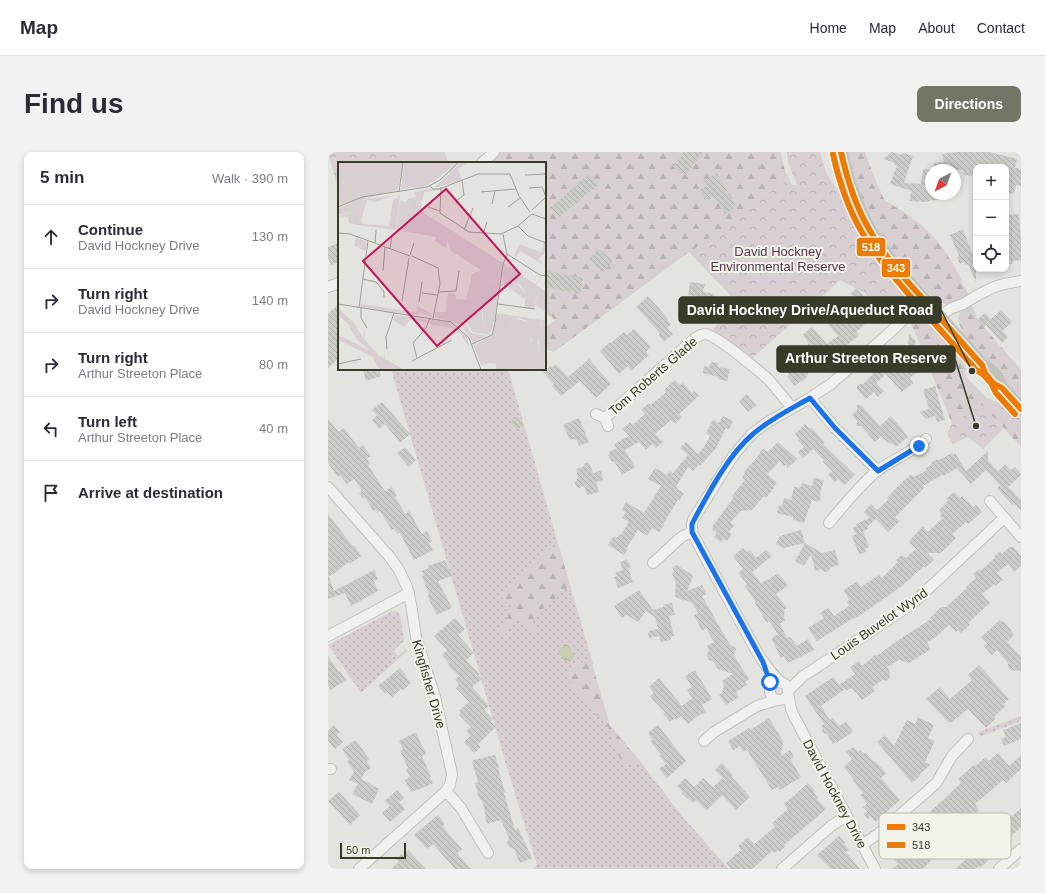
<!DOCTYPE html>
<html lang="en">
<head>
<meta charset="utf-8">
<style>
	:root { --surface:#fff; --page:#f2f2f3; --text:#2b2b33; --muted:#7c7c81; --line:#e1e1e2; --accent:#737667 }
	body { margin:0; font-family:Helvetica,sans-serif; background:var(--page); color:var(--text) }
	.controls { position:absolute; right:12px; top:12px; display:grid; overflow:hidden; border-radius:8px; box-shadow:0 2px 6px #0003 }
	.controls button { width:36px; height:36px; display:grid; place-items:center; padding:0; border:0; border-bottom:1px solid var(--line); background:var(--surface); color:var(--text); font:20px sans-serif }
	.compass { position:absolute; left:597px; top:12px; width:36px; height:36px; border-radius:50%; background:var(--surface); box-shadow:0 2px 6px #0003; rotate:221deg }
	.scale { position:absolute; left:12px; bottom:10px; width:66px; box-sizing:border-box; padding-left:4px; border:2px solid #373b27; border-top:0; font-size:11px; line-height:14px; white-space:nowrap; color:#373b27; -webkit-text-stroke:3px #f2f4ec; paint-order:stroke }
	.stop { position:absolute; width:12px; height:12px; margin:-9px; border:3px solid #1a73e8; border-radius:50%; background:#fff }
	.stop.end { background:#1a73e8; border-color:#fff; box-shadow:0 1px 4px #0008 }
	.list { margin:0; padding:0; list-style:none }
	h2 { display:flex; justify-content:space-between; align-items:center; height:52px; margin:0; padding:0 16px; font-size:17px }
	h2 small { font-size:13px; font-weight:400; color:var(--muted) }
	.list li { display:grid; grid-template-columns:26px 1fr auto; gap:12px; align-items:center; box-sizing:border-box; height:64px; padding:0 16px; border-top:1px solid var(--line) }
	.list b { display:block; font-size:15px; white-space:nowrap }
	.list p { margin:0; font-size:13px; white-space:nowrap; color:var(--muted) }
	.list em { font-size:13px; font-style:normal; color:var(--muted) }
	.icon { flex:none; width:22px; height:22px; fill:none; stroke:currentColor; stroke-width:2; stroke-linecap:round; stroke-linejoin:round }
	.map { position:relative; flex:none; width:693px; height:717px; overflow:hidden; border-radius:8px }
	header { display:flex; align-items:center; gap:24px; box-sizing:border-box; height:56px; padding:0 20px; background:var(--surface); border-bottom:1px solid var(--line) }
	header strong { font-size:19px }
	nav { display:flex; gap:22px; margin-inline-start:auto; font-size:14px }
	.intro { display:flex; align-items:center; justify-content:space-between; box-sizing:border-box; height:96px; padding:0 24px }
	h1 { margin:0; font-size:28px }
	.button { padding:10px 18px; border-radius:8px; background:var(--accent); color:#fff; font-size:14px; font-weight:700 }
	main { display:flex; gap:24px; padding:0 24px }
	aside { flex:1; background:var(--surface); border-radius:8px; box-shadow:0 2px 6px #0003 }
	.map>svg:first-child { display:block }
	.grass { fill:url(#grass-dots) }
	.forest { fill:url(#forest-firs) }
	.park { fill:url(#park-crowns) }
	.garden { fill:#d8cfd3 }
	.water { fill:url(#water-ripples) }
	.building { fill:url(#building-back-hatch) }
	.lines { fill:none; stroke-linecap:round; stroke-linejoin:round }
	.street-casing { stroke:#c1c2bd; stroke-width:12 }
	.street { stroke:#f0f0ee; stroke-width:10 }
	.secondary { stroke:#c2c3bd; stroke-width:14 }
	.bus-1-casing { stroke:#f2f4ec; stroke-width:9 }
	.bus-2-casing { stroke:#f2f4ec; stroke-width:9 }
	.bus-1 { stroke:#eb7b04; stroke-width:6 }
	.bus-2 { stroke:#eb7b04; stroke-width:6 }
	.route { stroke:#1a73e8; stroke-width:5 }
	.labels { text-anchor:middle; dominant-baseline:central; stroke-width:4; stroke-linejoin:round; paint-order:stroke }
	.park-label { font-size:13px; fill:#563549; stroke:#f2f4ec }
	.street-label { font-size:13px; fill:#373b27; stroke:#f2f4ec }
	.inset-road { fill:none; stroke:#9ea095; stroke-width:1 }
	.view { fill:#c2185b; fill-opacity:0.15; stroke:#c2185b; stroke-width:2 }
	.inset-edge { fill:none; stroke:#373b27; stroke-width:2 }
	.key { fill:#f2f4ec; stroke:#babcb1; stroke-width:1 }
	.key-label { font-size:11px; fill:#373b27 }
	.leader { fill:none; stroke:#373b27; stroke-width:1.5 }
	.callout-dot { fill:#373b27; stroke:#f2f4ec; stroke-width:1.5 }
	.callout { fill:#373b27; stroke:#373b27; stroke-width:1.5 }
	.callout-label { font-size:14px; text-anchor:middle; font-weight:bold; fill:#fff }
	.line-badge { stroke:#f2f4ec; stroke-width:1.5 }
	.badge-label { font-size:11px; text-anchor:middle; font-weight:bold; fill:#fff }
</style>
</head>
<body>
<header>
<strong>Map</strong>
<nav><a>Home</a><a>Map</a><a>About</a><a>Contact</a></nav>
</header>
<div class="intro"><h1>Find us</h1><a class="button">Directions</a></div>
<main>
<aside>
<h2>5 min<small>Walk · 390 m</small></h2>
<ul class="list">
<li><svg class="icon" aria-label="ahead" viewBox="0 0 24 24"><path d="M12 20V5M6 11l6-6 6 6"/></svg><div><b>Continue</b><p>David Hockney Drive</p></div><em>130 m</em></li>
<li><svg class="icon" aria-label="right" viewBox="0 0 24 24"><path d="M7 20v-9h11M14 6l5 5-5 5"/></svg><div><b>Turn right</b><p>David Hockney Drive</p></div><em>140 m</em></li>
<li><svg class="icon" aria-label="right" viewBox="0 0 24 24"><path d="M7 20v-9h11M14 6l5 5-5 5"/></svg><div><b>Turn right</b><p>Arthur Streeton Place</p></div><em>80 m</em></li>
<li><svg class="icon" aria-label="left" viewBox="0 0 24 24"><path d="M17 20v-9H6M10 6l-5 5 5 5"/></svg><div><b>Turn left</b><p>Arthur Streeton Place</p></div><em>40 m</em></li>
<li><svg class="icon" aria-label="arrive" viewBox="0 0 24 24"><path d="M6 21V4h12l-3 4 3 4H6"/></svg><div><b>Arrive at destination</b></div></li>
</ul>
</aside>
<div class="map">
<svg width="693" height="717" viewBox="0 0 693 717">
	<defs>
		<pattern id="grass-dots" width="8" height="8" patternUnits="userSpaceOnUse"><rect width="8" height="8" fill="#d8cfd3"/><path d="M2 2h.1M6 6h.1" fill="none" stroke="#bab3b5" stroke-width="1.8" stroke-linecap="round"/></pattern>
		<pattern id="forest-firs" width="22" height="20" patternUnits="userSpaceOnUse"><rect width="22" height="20" fill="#d8cfd3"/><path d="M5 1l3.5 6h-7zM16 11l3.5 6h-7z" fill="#bab3b5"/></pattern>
		<pattern id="park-crowns" width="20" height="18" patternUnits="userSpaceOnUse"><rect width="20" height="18" fill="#d8cfd3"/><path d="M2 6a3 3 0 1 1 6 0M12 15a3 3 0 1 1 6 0" fill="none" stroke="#bab3b5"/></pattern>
		<pattern id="water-ripples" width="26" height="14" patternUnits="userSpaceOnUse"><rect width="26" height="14" fill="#caceae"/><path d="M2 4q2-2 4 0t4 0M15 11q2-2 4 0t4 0" fill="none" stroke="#a5a88e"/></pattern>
		<pattern id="building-back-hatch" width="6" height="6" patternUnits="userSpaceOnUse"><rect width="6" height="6" fill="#cbccc7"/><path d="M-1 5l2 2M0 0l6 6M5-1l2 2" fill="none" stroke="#afb0ab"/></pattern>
	</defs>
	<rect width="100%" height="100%" fill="#e3e4df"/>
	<path class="grass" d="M63,217H180L231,395L199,470L242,433L265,512L246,529L311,608L354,664L401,717H204L209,713L180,619Z
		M67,459L70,460L72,462L76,489L65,499L70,504L78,497L79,499L33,541L0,493L63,460Z
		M693,564V569L656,583L652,585L650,580Z"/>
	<path class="forest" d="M171,0H453C454,11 458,23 464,33H469L470,32L460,10L459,0H492L494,8L499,23L514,45L538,94L544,103L555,110L577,137L580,143L581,149L580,155L562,174L555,161L536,140L512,128L422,208L385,179L405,146L361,100L226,200L217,197V176L227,168L223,164H221L217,158V11H160Z
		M518,0H537L546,25L557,49L573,58L590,70L607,86L615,96L627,115L641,144L637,147L622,153L614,151L600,141L580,119L559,93L537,59Z
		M643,150L649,167L693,218V246L687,241L637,184C628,167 627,162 643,150Z
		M592,166H598L604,170L629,196L638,214L637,221L639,226L659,246L672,251L681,252L693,265V295L676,276L654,253L624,271L582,169Z
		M231,394L242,433L208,463L205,467L204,472L207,478V482H205L203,481L194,471L190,469L187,471L179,481L178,482L174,481L173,479L174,477L181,462L185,458C183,452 177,451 174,446V441L189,430L197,417L207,408L219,399Z
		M262,504L282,574L311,608C305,612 299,613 294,608C285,600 286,587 281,577C272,562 233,534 240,516L251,513Z"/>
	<path class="park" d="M0,0H72L79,11H11V40Z
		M459,0H492L494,8L499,23L514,45L538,94L547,105L557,112L570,127L580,143L581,149L580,155L562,174L555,161L536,140L512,128L422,208L385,179L405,146L362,100L461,26L464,33H469L460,10Z
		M654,253L676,276L655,297L640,285L625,292L619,282L624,271Z"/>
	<path class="garden" d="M72,0H117L120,11H79Z"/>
	<path class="water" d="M237,492L241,494L246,503L245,507L242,509L236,508L231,501L232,496Z"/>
	<path class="building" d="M356,0H375L357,24L345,15Z
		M563,0L574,3L575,1L585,4L576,31L593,32V28H594L595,17L603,18V42H621V47L600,49V50L582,49L583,39L562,32L569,14L566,13V11L556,7Z
		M628,0H661L689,7L687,15H685L693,17V34L688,33L686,42L678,40V27L681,15H648L647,24L635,23L636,18H607L606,11L616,10L614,2Z
		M389,21L408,55L397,62L388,46H386L384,44L378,48L372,38L378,34L375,29Z
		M261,22L270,33L230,66L222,56Z
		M691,62L693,91V108L685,109V111L678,113V63Z
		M635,77L648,111V130L640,112L637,113L636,110L632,112L629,105L631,104L622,83Z
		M11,91V110L3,113L0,106V95Z
		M270,97L285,109L275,120L261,107Z
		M219,119L255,126L252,142L217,135V127Z
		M362,130L377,132L375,140L386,142L384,156L370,154L371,145L360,143Z
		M529,136L541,150L540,151L554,168L544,166L528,180L531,183L511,200L510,199L504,204L499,203L483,217L480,221L479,225L467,234L459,224L461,222L450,209L460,201L472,215L487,201L480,193V190L475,183L484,175L499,192L510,184L497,169L509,158L510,160L526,146L522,142Z
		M320,144L340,167L339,168L343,172L339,176L345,182L336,190L330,183L332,181L308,155Z
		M11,152V206L0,216V162Z
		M673,158L684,170L674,179L680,185L674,191L658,173L656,175L649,168L657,161L663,167Z
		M306,177L323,195L318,200L321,203L303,219L300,214L291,222L272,199L282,190L283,191L296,180L299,183Z
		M581,182L588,189L587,193L594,201H593L596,205L594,206L599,211L582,226L585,231L574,240L554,218L567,207L566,205L570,201L571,196L573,194L580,195Z
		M261,207L283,232L268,246L252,229L233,244L224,234L226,232L215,220L223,214L224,215L228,212L240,225Z
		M383,210L390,211V215L402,217L399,229L390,227V225L375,221L376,214L381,215Z
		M550,215L557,223L548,231L556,239L550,245L546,240L538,247L529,237V234L532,232H535L545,222L544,220Z
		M35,217H51L53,224L38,229Z
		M347,228L352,233L355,231L364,241L366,239L371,244L351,262L354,265L347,272L343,268L327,282L335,290L328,296L324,292L318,298L311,290L297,298L307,315L294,323L286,309L284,310L280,303L282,301L281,300L289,296L286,292L301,284L295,277L302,270L305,273L317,262L313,258L321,251L323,253L338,240L336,238Z
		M607,234L617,268L609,270L607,264L598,267L591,260L601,257L595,238Z
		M419,242L428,253L420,260L411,249Z
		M54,250L82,282L72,291L57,272L51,277L44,268L49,263L44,258Z
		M529,253H533L552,274L563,264L580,285L568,295L564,291L563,292L561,290L560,291L553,284L547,290L533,274H528L529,269L524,263L529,258Z
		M395,264L405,269L401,278L398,276L388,296L372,314L371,312L365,319L360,315L348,335L350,336L349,337L356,341L351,349L350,348L335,372L336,373L331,380L324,376L319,384L310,378L298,397H300L296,403L280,393L286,384L289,386L292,382L293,383L301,370L294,366L298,360L294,358L298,350L316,361L333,334L320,327L327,316L339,323L341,319L345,321L360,303L352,296L358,290L370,302L376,295L382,284L378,281L385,268L391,271Z
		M189,265L196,273L189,278L182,270Z
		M251,266L261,290L251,294L249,288H247L246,287L242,288L235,273Z
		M0,267L11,280L16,276L31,296L35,293L43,304L39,307L42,312L40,313L57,339L64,335L69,344L67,345L77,362L81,359L94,382L99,379L104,389L101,391L105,398L86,408L72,381L70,382L68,379H67L66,377L64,378L52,359L49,361L48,357L45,359L37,345L35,347L31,341L34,339L26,327L19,332L12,323L10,325L0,311Z
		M477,272L482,277L483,275L491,284L497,290L495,292L527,323L516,333L510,327L507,330L500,323L504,319L495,310L496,308L485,297L475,306L470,300L476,295L470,288L471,287L467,282Z
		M450,290L469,307L460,316L458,313L456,314L452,309L439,322L449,331L445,335L446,336L438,346L436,344L424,358L413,359L402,371L406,373L401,380L404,382L399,389L395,386L393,390L386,385L389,381L384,378L385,376L384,375L406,345L404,344L417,328L414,325L417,321L416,320L432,302V300L434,297L437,298L440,300Z
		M77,295L88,308L81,315L69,301Z
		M660,299V309L670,319L677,312L683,318L687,315L693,322V323L680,335L693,348V359L686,351L684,353L669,336L672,333L658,318L643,332L629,316L615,324L614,323L595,334L596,336L567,365L572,369L560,380L548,367L539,375L540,377L535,379L541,395L537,397L538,400L531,402L524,384L528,382L525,376L529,374L528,372L542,366L536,360L543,352L549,358L560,348L559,346L576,328H577L583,322L586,325L599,318L598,316L603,313L604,310L608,308H611L624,301L625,303L627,301L638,319Z
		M257,311H260L262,312L265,321L273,319L275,328L268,330L271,340L259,343L256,334L251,336L248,334L247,331L250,325L248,317L255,315Z
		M486,326L496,328L492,342L493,343L491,350L484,348L476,371L465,368V365L449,361L451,353L454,354L456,346L463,348L466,335L472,336L474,331L484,334Z
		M626,340L632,346L634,344L645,355L648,353L654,360L640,372L638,370L624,382L628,386L613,401H599L606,408L597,416L596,414L574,434L528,466L527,465L489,489L480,476L496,466L492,461L500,456L506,464L521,454L519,450L521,448L516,438L529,429L533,435L551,423L554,426L570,410L568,408L574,403L578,406L588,397L582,391V388L595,374L600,380L614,367L612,364L614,362L611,358L620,349L618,347Z
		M0,362L8,372L19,387L25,394L26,393L33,404L22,412L21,410L1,425L6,439L46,418L50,427L46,429L50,439L23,454L17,441L0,447Z
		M473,378L477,391L456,396L448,392L452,384Z
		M477,391L494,401L507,398L511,413L503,415L500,419L497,420L493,417L487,419L483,402L476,414L467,409Z
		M682,395H685L693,404V414L686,420L680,412L669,421L675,428L668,434L666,432L654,442L662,451L640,471L642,473L633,481L630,478L628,480L621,473L609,484L599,491L603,497L581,511L571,508L559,515L562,520L561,527L558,529L554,528L544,535L547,539L534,548L528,540H527L524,536L518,539L517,537L493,554L502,568L505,566L511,574L518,570L525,580L508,591L507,590L505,592L499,582L496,581L494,578L495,575L493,574L496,572L477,544L505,525L511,533L527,522L522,515L531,509L534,514L544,506L545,504L547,503H550L566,491L603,467L602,466L612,456L614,455H618L639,436L638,435L648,426L645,422L651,417L652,419L667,406L666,405L672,399L674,402Z
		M415,396L419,400L422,398L428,406L438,398L444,404L424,420L433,431L438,428H440L450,421L460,433L448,442L459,456L457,457L456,466L457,468L452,472L459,486L462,485L469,494L480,487L486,498L460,511L456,504L453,506L444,488L445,485L450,482L441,469L439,470L434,464L435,463L431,458L427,451V449L417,434L419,432L410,421L415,417L405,404Z
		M299,407L303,415L300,416L305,430L290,436L286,425L289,424L287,421L295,418L292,410Z
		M117,408L124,424L110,429L124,456L109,463L99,444L101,442L94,424H96L94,419L100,416V414Z
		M349,413L363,422L365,425L359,439L374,433L378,442L374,444L402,493L406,495L408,497L406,502L408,507L421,527L417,530L419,533L408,540L411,545L398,553L391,543L394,541L396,532L394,529L405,522L390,517L385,509L381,508L379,503L381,498L379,494L386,490L378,476L374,479L366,463L370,461L364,451L357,448L355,449L346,444L348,443L347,439L348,436L347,434L348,431L344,421L346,420L344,415Z
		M311,438L325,458L336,455L335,453L344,451L347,463L341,464L346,484L342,485L343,488L333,490L331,484L321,486L320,482L321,479L330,477L327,465L318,459L310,470L299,463L294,466L286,454Z
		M127,466L137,477L130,483L146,501L138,508L152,522L150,523L154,527L144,535L161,554L156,558L165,567L163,569L168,575L150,592L153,595L146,601L136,590L142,584L138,579L143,575L131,563L133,561L131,559L141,550L128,536L131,532L127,528L131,524L119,512L121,511L114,503L119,498L106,484Z
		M672,468L673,470L675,469L684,479H683L686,483L679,490L693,505V519L682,518L680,515V511L669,498L664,503L656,494L659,491L653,485Z
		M0,504L11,520L12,519L18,528L3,538L0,533Z
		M651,513L681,547L675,552L677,554L666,565L668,567L658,576L640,557L624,570H620L598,547L612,535L622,547L644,528L640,523Z
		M72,516L78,523L77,524L83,531L75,538L73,537L64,545L59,540L57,542L50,534Z
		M367,518L384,547L374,553L378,560L368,565L360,572L353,564L348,568L347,566L342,570L335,562L337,561L322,544L326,541L321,535L331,526L354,554L364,546L359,538L364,535L357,524Z
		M590,565L606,573L600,586L607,589L597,610L602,613L591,623L592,624L584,631L549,590L557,583L566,594L579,568L587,572Z
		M441,566L455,589L453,604L462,598L466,605L462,607L473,625L452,638L450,635L444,638L419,598L416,600L412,594L405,598L400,589L421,576L422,578Z
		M693,571V587L676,594L673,587L678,585L675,578Z
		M6,573L12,580L9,583L15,590L7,597L0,589V579Z
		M330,573L358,609L339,626L331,617L338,612L331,604L333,603L322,589L325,588L320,581Z
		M88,580L98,602L94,604L103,625H102L105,631L90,638V637L83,640L77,628L82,625L78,617L80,616L72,599L75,597L71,589Z
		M28,588L41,607L39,609L43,616L37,620L33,627L51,637L44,652L24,642L30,632L21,628L26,620L19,609L21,608L14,597Z
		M525,595L530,600L532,598L536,602L538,601L546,610L547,609L558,621L553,626L572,648L547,670L543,664L540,667L536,662L539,659L535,655L539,652L532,643L535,641L525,629L526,628L516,615L524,607L518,600Z
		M670,601L681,614L693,603V617L678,631L675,628L647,652L651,658L632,674L634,677L620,689L604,671L591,683L592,685L587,689L604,708L594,717H564L570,712L560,700L557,697L558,696L556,692L580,671L584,676L613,650L633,631L630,627L646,613L647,614L658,605L661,609Z
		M167,603L171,616H170L177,641H176L187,678L190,676L204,706L192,711L186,697L181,695L179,691L181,686L173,668L159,672L157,664H158L154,648H152L150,643L147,631L150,630L144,610H145V608Z
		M394,611L405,623L403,624L422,645L408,658L394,643L379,658L377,656V657L368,648L365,651L353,641L355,640L349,634L357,626L366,635L375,626L385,635L395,626L387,618Z
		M480,631L487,639L486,641L490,646L489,647L498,657L456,693L457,695L451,700L450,698L446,701L444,699L424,717H403L398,711L413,698L410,694L420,685L426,692L447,675L444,671L460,657L456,652Z
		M69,638L76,646L71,650L77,657L62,670L54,661L62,654L57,649Z
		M11,640L32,663L22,673L0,649Z
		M693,656V675L682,685L681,684L661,702L663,703L658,707L660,709L652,716L651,714L647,717H627L643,703L640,700L655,687L658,690L668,681L666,679L673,672L670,669L678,662L682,666Z
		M110,663L117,672L114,674L134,697L129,701L143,717H127L105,692L99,697L86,683Z
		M511,684L517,691L516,692L521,698L518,700L532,717H503L489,703Z
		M80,698L98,717H63L71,710L68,707L73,702L75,703Z"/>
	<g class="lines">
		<g class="street-casing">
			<path id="street" d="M154,11L166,0
				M0,135L11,131
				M611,164L624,156L635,152L650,143L666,135L676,132L693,129
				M482,246L507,276L550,319
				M268,262L277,266L280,274
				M277,266L366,187C370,184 373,182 377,182C387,182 431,219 440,227C448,236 456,246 464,256
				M0,335L61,404L71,418L79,435L83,452L88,485L107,545L124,622L122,633L117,640L31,717
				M662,349L693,385
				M501,371C516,353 531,334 549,319C565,307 584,301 598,287
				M325,411L350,388L355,384L364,380
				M0,484L81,441
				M442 539a9 9 0 1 1 18 0a9 9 0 1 1-18 0Z
				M454,531C433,513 422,486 408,462C394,435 378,408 364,380V372L365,368L405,304L424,282L440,270L482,246L503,232L559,183L596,148
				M460,539L474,525L584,452L676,366
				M460,541L463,557L467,566L547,717
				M376,589L386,580L429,554L449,548
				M0,617H3
				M118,639L133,656L160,701
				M534,693L550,682L604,635L609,630L624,604L640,587
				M454,717L503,674L518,664
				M671,717L693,697"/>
		</g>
		<use href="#street" class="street"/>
		<path class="secondary" d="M513,0C518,27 528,53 541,77C557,104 578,128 599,151C617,172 636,192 654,213C664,218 669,225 674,236
			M666,231L674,236L693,257"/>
		<g class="bus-1-casing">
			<path id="bus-1" d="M513,0C519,27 527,53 541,77C556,104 577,127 597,149C616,170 635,192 654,213L657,221L665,231L674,236L693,257"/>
		</g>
		<g class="bus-2-casing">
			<path id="bus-2" d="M505,2C511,29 520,57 535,82C551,109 572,133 593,156C611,177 630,197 648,218L656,223L663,231L668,241L687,262"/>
		</g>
		<use href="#bus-1" class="bus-1"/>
		<use href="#bus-2" class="bus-2"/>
	</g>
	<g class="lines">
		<path class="route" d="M442,530L435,510L364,380V372L366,368C381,340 401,302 425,282C442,267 463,257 482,246L507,276L550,319L591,294"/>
	</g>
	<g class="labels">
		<g class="park-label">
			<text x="450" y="99">David Hockney<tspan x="450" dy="15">Environmental Reserve</tspan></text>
		</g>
		<g class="street-label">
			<text transform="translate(325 224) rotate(-41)">Tom Roberts Glade</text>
			<text transform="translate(551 472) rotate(-35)">Louis Buvelot Wynd</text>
			<text transform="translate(101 532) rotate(74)">Kingfisher Drive</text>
			<text transform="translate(507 642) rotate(62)">David Hockney Drive</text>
		</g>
	</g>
	<g transform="translate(10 10)">
		<rect width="208" height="208" fill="#e3e4df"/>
		<path d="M0,0H65L60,28L0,44ZM66,0H120L98,18L85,25L63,27ZM71,36H74L72,37L71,44L73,38H83V49L165,101L162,120L137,116L143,108L113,89L109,77L108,86L97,79L98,75L58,68L62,39L68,40ZM21,38L24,41L20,63L11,61L10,55L1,54L14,50V43L0,46ZM178,121L188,132L187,137L176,129ZM201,125L208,129V150L197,143ZM0,146L16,161L25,176L27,166L26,177L40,193L46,196L47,189V197L67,208H42L35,195L0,178V173L31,188L18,177L11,163L0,153ZM145,150L157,154L156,159H148L145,165ZM177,156L193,161L198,169L204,162L203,158H208V193L201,189V178L193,177L191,181L182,182L177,180L176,168L172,164ZM158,202L175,203L202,208H158Z" fill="#d8cfd3"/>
		<path d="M123,0H130L120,7L124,18L96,26ZM92,27L103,28L86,30L85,39L73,38L71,45L72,37L78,35L76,30ZM12,42L15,45V50L0,53V46ZM143,108L137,116L162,120L157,154L144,151L145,165L148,159H156L152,173L134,170L128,159L123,157L133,171L148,174L135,180L122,162L97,155V150H108L110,131H117L118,137L128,138L134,112ZM22,142L78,150L79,144L95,152L92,154L82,151L74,153L23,145ZM159,151L203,158V166L200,169L195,167L193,161L182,156H177L172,164L177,169L178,181H191L196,175L200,177L201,189L208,193L207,208L152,201L144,203L136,184L155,172ZM57,153L90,158V161L73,157L66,165L55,158ZM92,158L110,160L129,175L131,183L130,185L123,172L114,166L94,163L91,161ZM39,196L42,199L61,208L40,205L35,197Z" fill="#d8cfd3"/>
		<path d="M18,75L29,80L28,89L16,84ZM206,81L208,82L206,92L200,97L208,104L182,89L178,95L176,94L181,82L203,90ZM166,102L197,122L203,115L198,123L201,125L196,146H186L188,132L182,122L164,117ZM110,131H117L118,137L128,138L123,157L133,171L148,175L135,180L122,162L97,155V150H108ZM153,174L154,184L147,202L143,203L136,184Z" fill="#d8cfd3"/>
		<path d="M58,33L37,40L29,38L23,59L25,62L51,64L55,38L62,33L58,68L20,63L24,41L21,38ZM165,117L178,121L176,129L165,122Z" fill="#d8cfd3"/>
		<path class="inset-road" d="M187,13L208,12M92,24L95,27H101L140,12H172L181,34L192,50M103,25L102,51L131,70L163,72L180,64L194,52M191,26L204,25L208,35M61,30L65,0M143,30L177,27M118,39L126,33L124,18M154,42L157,29M0,45L24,35L89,25L102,18L121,0M90,45L102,49M170,45L182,36M194,48L208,35M194,52L208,57M180,64L190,74L208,81M126,68L135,46M0,71L12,72L72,94M145,72L149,60M37,81L38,68M52,87L54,73M169,92L202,113L208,114M72,93L76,81M74,94L100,106L102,122L95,156M45,109L47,85M25,117L38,120L46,130V136M100,130L118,129L121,109M84,131L99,133M64,139L71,96M81,140L84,120M0,142L113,160L131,176L143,208M160,142L197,147M21,146L30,79M23,146V156L29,166M157,159L165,102L169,93L165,72M134,182L154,173L158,157M49,187L48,175L56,151M79,196L75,181L88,166L92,156M74,199L114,178M0,202L23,197"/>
		<path class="view" d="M108,27L182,112L99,184L25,99Z"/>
		<rect width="208" height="208" class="inset-edge"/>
	</g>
	<rect x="551" y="661" width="132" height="46" rx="6" class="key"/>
	<rect x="559" y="672" width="18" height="6" fill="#eb7b04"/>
	<rect x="559" y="690" width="18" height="6" fill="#eb7b04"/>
	<g class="key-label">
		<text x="584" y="679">343</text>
		<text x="584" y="697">518</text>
	</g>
	<path class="leader" d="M644 219L613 158M648 274L627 207"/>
	<g class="callout-dot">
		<circle cx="644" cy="219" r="4"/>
		<circle cx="648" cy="274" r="4"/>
	</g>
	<g class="callout">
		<rect x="351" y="145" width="262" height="26" rx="4"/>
		<rect x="449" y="194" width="178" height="26" rx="4"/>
	</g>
	<g class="callout-label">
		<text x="482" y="163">David Hockney Drive/Aqueduct Road</text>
		<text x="538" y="211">Arthur Streeton Reserve</text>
	</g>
	<g class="line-badge">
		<rect x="528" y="85" width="30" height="20" rx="4" fill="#eb7b04"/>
		<rect x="553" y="106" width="30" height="20" rx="4" fill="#eb7b04"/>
	</g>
	<g class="badge-label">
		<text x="543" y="99">518</text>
		<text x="568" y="120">343</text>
	</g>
</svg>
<div class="controls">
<button>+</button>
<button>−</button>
<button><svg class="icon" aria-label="locate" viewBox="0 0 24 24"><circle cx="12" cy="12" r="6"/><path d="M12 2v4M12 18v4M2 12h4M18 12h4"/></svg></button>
</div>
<svg class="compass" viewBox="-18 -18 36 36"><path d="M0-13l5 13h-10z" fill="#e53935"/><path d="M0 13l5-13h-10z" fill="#7c7c81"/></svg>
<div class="scale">50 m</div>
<div class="stop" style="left:442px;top:530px"></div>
<div class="stop end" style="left:591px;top:294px"></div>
</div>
</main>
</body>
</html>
